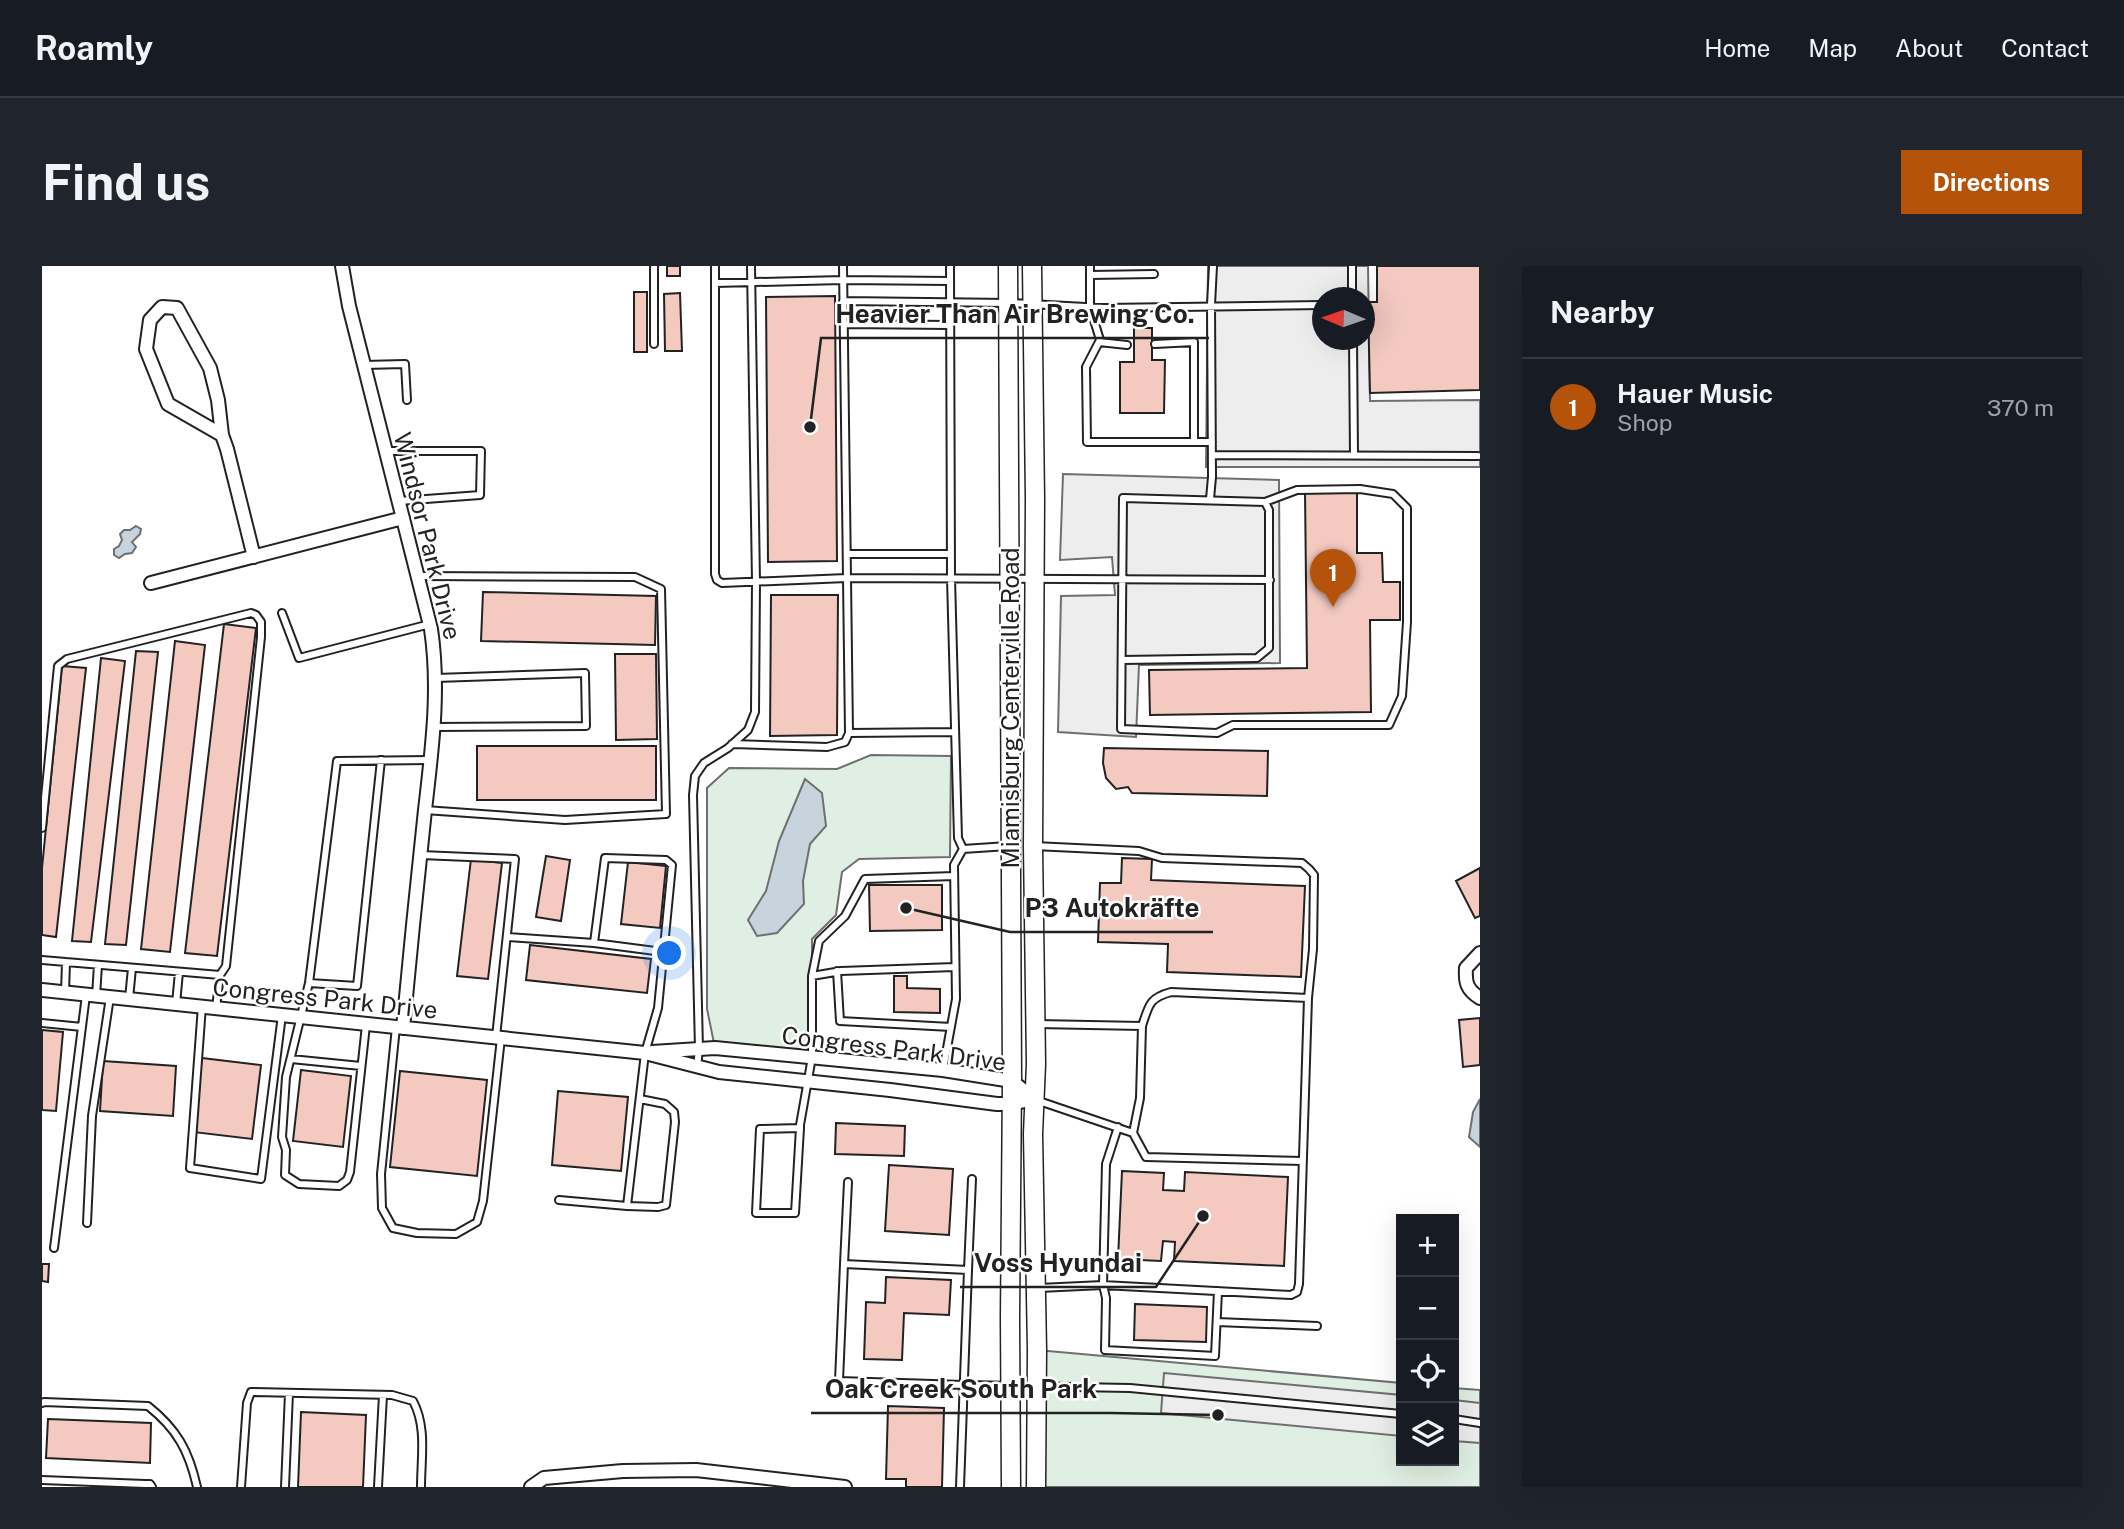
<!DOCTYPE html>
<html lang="en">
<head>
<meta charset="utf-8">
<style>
	:root { --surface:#171b24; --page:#20242c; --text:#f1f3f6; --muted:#9ea1a6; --line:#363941; --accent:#b45309 }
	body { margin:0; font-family:"Public Sans",sans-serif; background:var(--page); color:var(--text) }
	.controls { position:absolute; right:21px; bottom:21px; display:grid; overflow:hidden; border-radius:0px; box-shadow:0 7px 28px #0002 }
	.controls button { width:63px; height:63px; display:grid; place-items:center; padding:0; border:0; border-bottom:2px solid var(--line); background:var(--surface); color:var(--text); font:35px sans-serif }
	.compass { position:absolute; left:1270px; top:21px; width:63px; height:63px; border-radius:50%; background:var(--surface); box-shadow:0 7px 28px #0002; rotate:272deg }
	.you { position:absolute; left:628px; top:688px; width:24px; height:24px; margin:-18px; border:5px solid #fff; border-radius:50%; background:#1a73e8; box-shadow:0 0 0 10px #1a73e833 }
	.badge { display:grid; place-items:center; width:46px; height:46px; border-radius:50%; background:var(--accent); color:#fff; font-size:23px; font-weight:700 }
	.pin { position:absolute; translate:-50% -58px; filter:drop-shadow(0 2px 4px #0008) }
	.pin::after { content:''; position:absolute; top:37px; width:24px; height:21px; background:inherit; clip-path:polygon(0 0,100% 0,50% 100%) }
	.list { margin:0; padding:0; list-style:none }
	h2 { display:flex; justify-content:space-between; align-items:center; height:91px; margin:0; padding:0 28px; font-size:30px }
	h2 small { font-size:23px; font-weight:400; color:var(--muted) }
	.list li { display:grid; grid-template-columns:46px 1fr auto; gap:21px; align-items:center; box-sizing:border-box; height:98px; padding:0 28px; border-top:2px solid var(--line) }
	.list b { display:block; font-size:26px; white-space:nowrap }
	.list p { margin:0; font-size:23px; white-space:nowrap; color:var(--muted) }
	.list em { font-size:23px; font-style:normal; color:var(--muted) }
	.icon { flex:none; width:38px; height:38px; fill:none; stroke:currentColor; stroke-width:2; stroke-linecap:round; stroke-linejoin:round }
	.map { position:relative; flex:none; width:1438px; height:1221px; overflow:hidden; border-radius:0px }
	header { display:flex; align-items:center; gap:42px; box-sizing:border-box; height:98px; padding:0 35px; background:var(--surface); border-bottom:2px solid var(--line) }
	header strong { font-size:33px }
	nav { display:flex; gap:38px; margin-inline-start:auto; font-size:24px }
	.intro { display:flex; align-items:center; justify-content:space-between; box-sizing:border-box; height:168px; padding:0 42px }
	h1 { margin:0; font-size:49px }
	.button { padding:18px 32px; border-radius:0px; background:var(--accent); color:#fff; font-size:24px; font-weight:700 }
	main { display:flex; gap:42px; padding:0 42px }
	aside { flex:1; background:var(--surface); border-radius:0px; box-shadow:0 7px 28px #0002 }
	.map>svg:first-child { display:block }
	.green { fill:#e0efe3; stroke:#6f6f6f; stroke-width:2 }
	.parking { fill:#ededed; stroke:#6f6f6f; stroke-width:2; fill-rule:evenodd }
	.water { fill:#c7d3dd; stroke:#6f6f6f; stroke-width:2 }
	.building { fill:#f3c9c0; stroke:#222; stroke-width:2 }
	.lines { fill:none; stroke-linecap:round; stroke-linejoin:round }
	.service-casing { stroke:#222; stroke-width:10 }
	.minor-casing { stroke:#222; stroke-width:16 }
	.secondary-casing { stroke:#222; stroke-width:21 }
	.service { stroke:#fff; stroke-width:6 }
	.minor { stroke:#fff; stroke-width:12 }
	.secondary { stroke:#fff; stroke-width:18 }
	.labels { text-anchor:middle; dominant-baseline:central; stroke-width:5; stroke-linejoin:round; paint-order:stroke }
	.street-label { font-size:24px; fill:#222; stroke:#fff }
	.leader { fill:none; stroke:#222; stroke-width:2.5 }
	.callout-dot { fill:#222; stroke:#fff; stroke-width:2.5 }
	.callout-label { font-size:26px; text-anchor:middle; font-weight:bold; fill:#222; stroke:#fff; stroke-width:5; stroke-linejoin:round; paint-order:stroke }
</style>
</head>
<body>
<header>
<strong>Roamly</strong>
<nav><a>Home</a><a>Map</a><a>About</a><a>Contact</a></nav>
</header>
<div class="intro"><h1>Find us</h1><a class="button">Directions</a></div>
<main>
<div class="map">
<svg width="1438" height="1221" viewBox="0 0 1438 1221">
	<rect width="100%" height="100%" fill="#fff"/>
	<path class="green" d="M829,489L909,490L908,591L817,593L800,606L794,649L770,673V791L673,782L665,743V522L687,502L795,503Z
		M995,1084L1359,1117V1195H1412V1122L1438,1124V1221H994Z"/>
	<path class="parking" d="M1166,0H1326L1328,135L1438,134V201H1164ZM1280,32H1322V74H1280Z
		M1021,208L1237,214L1238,397L1097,399L1094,471L1016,466L1019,330L1073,329L1070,291L1018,294Z
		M1122,1107L1359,1129V1170L1119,1147Z
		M1412,1134L1438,1137V1177L1412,1175Z"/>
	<path class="water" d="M94,260L99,263L98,268L90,276L94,281L90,287L83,288L77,292L72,289V283L77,280L80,274L78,268L82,264H88Z
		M763,513L780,527L784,560L768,578L761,615L762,638L735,667L715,670L706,654L724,625L737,575Z
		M1438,833V881L1427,871L1431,846Z"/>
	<path class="building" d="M625,0H638V10H625Z
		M1335,0H1438V124L1328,127L1326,36H1335Z
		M592,26H605V86H592Z
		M638,27L640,85H623L622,28Z
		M793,30L795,295L726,296L724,31Z
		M1092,62H1110V94H1123L1122,147H1078V96H1092Z
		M1263,226H1315V287H1340L1341,316H1358V354H1328L1329,446L1108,449L1107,404L1265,402Z
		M441,326L614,330L613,379L439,375Z
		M729,329H796L795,469L728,470Z
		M182,358L214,362L175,690L143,687Z
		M133,375L163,379L128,686L99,683Z
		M94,385L116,386L84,679L63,678Z
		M573,388H614L615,473L574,474Z
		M59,392L83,395L49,676L30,675Z
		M20,400L44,402L14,671L0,669V602Z
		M435,480H614V534H435Z
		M1062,482L1226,485L1225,530L1090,527L1086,521L1074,523L1064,512L1061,497Z
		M504,590L528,594L519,655L494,651Z
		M1080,592L1110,593L1109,614L1263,620L1259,711L1125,706L1126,678L1056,676L1058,617H1079Z
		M429,593L460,597L446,713L415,710Z
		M586,596L624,600L618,662L579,658Z
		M1438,602V650L1433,652L1414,615Z
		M827,619H900V664L828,665Z
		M488,679L609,693L605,727L484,714Z
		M852,710H865V722L898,723V747L852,746Z
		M1438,752V799L1421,801L1417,754Z
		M0,764L21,766L14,845L0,844Z
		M160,792L219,799L210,873L151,866Z
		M61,795L134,800L131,850L58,845Z
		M259,804L309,810L301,881L251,875Z
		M358,805L445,814L435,910L348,901Z
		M516,825L586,831L579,905L510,899Z
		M794,857L863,860L862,890L793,888Z
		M847,899L911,903L907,969L843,965Z
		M1080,905L1122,907L1121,924L1142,925L1143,906L1246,911L1242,1000L1132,995L1133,976L1121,975L1119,995L1076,993Z
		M0,998H7L6,1016L0,1015Z
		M844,1011L909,1014L907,1049L862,1047L860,1094L822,1093L824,1036L843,1037Z
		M1093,1038L1165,1041L1164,1076L1092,1074Z
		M846,1140L902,1142L900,1221H864V1213H844Z
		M259,1146L324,1149L321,1221H256Z
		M6,1153L109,1157L108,1197L4,1192Z"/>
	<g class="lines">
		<g class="service-casing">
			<path id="service" d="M612,0V78
				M673,0V308L675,314L680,317L805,312L1228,314
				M908,0L909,312L916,572L921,583
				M1048,0V9L1112,8
				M1310,0V32
				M1048,9V41L1058,74L1044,101L1045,176H1170
				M673,17L801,14L908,15
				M801,35L967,37L1062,42L1280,39
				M802,58L908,59
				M1311,74L1312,189
				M1057,76L1085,79
				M1113,78L1152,76V176
				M322,99L363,98L365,134
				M344,185H439L438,229L357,235
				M1170,189L1436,190
				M1168,233L1170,211L1169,39L1171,0
				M805,288H909
				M376,310L593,311L619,323L624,548L523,554L383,544
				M240,347L257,392L388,358
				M1080,394L1215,392L1227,382V244L1223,236L1081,232L1079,463L1175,467L1191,459H1347L1360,430L1365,356V242L1351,228L1318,223L1255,224L1223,236
				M392,461L544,460L543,407L394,412
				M807,467L913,466
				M690,478L785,481L803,476L807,467L801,0
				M0,562L16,400L25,393L209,347L214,349L219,356V371L184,700L178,709
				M992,580L1097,585L1120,592L1260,597L1267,603L1272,609L1271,683L1266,732L1257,1018L1255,1026L1249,1029L1061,1019L997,1022
				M379,589L473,593L454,771
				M465,671L552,677L563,592L624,594L630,599L616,742L603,787L585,940L517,934
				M552,677L621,686
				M0,694L178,709L174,742
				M795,705L798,755L909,761
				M770,710L799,705L913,701
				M267,717L315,720L339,494
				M23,727L24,696
				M54,730L56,699
				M87,733L90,702
				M134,738L137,706
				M160,740L148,902L219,913L240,749
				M0,757L40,761
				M995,758L1100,760C1107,739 1107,732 1129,726L1266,732
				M324,759L308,906L305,914L297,920L257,918L243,909L244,884L240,871L244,811L267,717L295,495L389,494
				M354,761L339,908L340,942L351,962L375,967L414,968L435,956L441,935L459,772
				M249,793L319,800
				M655,801L657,783L651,529L653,510L662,497L686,482L706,464L713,446L714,316L709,0
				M901,804L914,733L912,599L921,583L966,580
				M994,834L1091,867L1104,891L1261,895
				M1076,861L1064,898L1061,1019L1064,1032L1063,1084L1173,1090L1176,1025
				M758,862L718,863L714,947H753L758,862V859L770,791V710L777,675L803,650L823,613L912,610
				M1091,867L1098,832L1100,760
				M585,940L616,941L624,939L633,856L632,846L623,838L598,833
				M45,957L50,850L68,731
				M12,982L44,729
				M802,998L806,916
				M926,1004L930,913
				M1175,1056L1275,1060
				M0,1137L2,1136L106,1140C135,1163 147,1185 155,1221
				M1412,1153L1438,1157
				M0,1214L103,1218H108L110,1221
				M199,1221L205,1137L209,1126L350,1129L371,1135C385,1161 379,1192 379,1221
				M243,1221L247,1127
				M336,1221L341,1129
				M918,1221L926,1004L802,998L797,1115L922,1119L1088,1122L1359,1148"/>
		</g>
		<g class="minor-casing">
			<path id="minor" d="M300,0L307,40L389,363C398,424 390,483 383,544C375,617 368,689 361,762
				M180,169L126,138L104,83L108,54L120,41L135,42L168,102L176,134L180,169L185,183L212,291
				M109,317L361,252
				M1438,687L1424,702C1423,717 1425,724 1438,732
				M0,724L603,787L677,806L848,824L955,838H969L992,833
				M610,786L673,782L901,804L970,815L992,833
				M489,1221L502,1212L581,1205L654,1204L803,1221"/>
		</g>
		<g class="secondary-casing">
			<path id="secondary" d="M966,0L970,815L968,1052L969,1221
				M990,0L993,233L991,580L994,798L991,868L995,1084L994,1221"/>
		</g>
		<use href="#service" class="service"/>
		<use href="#minor" class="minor"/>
		<use href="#secondary" class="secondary"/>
	</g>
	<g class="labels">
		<g class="street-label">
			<text transform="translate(386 270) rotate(76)">Windsor Park Drive</text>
			<text transform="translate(968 442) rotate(-90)">Miamisburg Centerville Road</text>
			<text transform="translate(283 732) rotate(6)">Congress Park Drive</text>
			<text transform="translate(852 782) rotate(7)">Congress Park Drive</text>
		</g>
	</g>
	<path class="leader" d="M768 161L779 72H1167M864 642L968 666H1171M1161 950L1114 1021H918M1176 1149L1069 1147H769"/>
	<g class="callout-dot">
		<circle cx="768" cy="161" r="7"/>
		<circle cx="864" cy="642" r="7"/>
		<circle cx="1161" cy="950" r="7"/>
		<circle cx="1176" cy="1149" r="7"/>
	</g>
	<g class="callout-label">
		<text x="973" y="57">Heavier Than Air Brewing Co.</text>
		<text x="1070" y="651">P3 Autokräfte</text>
		<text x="1016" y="1006">Voss Hyundai</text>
		<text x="919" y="1132">Oak Creek South Park</text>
	</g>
</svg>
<div class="controls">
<button>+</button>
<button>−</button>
<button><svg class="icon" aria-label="locate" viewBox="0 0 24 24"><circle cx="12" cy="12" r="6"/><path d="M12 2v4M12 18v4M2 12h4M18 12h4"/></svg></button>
<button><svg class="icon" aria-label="layers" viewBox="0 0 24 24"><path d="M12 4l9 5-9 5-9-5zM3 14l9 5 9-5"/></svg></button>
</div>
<svg class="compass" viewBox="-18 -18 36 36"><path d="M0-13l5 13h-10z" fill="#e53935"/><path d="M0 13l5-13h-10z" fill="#9ea1a6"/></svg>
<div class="you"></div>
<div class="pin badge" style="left:1291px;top:341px">1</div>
</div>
<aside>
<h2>Nearby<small></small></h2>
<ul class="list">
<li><span class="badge">1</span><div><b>Hauer Music</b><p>Shop</p></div><em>370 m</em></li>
</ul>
</aside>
</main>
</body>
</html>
